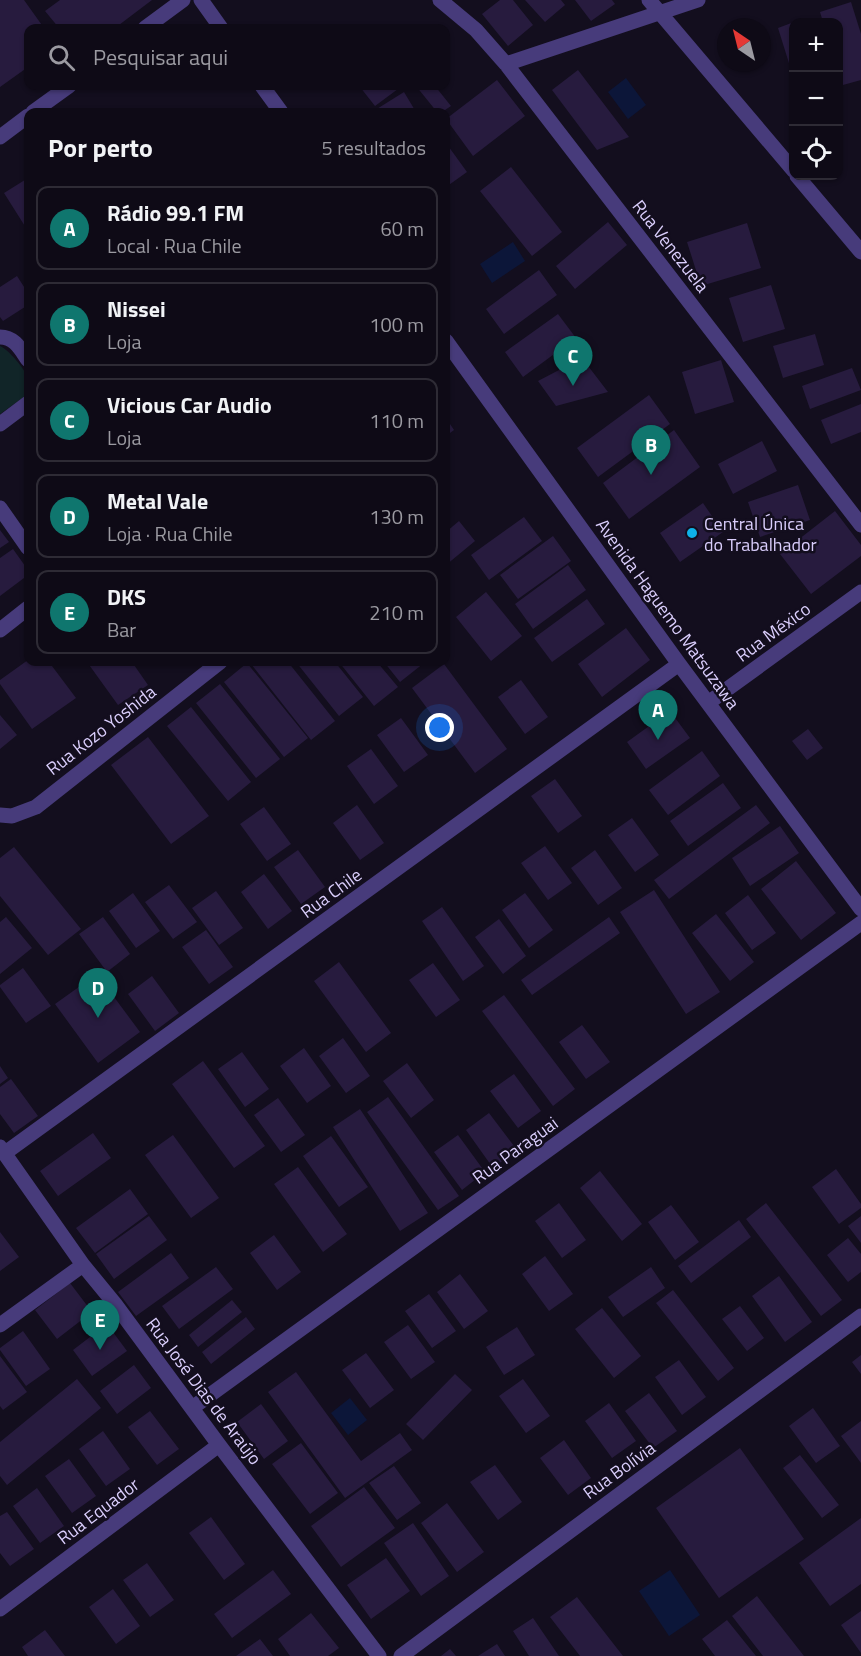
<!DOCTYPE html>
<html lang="pt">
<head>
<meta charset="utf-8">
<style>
	:root { --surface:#0e0a16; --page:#17131f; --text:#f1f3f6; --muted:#9b9aa1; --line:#2e2b35; --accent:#0f766e }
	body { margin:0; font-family:"Titillium Web",sans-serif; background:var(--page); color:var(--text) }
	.controls { position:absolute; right:18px; top:18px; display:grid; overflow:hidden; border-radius:12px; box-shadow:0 2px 4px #0004 }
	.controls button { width:54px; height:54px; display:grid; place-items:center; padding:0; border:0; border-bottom:2px solid var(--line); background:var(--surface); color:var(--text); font:30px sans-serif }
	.compass { position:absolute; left:717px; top:18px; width:54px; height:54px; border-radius:50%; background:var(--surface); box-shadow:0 2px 4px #0004; rotate:325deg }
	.you { position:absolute; left:440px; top:728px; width:21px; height:21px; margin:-15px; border:4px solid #fff; border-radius:50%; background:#1a73e8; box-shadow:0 0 0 9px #1a73e833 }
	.badge { display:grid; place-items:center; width:39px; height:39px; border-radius:50%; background:var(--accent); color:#fff; font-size:20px; font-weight:700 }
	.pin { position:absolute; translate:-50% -50px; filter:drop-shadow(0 2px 3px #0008) }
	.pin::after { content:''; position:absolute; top:32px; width:21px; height:18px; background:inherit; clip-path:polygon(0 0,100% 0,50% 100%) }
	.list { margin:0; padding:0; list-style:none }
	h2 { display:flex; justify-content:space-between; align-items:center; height:78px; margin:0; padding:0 24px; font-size:26px }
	h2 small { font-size:20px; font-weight:400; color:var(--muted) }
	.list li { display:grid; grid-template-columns:39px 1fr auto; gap:18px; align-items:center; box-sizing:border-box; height:84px; margin:0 12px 12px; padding:0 12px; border:2px solid var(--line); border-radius:12px }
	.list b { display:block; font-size:22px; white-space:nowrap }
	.list p { margin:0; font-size:20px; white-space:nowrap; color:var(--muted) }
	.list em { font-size:20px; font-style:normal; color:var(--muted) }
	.icon { flex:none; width:33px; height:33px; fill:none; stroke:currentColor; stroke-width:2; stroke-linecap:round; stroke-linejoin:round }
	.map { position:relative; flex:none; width:861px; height:1656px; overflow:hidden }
	.search { position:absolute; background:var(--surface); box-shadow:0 2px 4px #0004; left:24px; top:24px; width:426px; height:66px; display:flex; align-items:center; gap:15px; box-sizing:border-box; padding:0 21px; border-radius:12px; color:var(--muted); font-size:22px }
	.panel { position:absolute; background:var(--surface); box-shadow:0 2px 4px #0004; left:24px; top:108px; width:426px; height:558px; border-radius:12px }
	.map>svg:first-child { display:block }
	.green { fill:#112528 }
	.water { fill:#0c1639 }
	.building { fill:#271b3e }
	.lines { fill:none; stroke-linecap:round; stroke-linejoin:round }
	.minor { stroke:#473b7b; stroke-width:15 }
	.poi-dot { fill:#0eb2e8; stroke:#130e1e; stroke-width:2 }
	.labels { text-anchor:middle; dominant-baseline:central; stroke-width:5; stroke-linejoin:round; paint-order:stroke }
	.street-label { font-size:18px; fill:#dacefc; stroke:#130e1e }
	.poi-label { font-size:18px; fill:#dacefc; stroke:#130e1e; text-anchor:start }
</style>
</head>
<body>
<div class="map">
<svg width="861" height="1656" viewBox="0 0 861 1656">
	<rect width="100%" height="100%" fill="#130e1e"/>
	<path class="green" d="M0,346C8,349 27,371 28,379C29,384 28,390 28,394L0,414Z"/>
	<path class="water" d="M626,78L646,105L628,119L608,92Z
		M513,242L525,261L492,283L480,264Z
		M350,1398L367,1420L348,1435L331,1413Z
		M670,1570L700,1615L669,1636L639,1591Z"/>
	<path class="building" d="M0,0H24L44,28H28V67L0,87Z
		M60,0H152L115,28H59L45,11Z
		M500,0H513L533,25L508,46L482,14Z
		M525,0H561L565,5L545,22Z
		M575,0H612L615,4L591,21Z
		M851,2L861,34V80L843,85L838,70V22H823L820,12Z
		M808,18L810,22H795Z
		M794,22V76H793L778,28Z
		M578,70L629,137L597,150L552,90Z
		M497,80L525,116L473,156L446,119Z
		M362,86H402L375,106L360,87Z
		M416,86H435L451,106L442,112H437Z
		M404,92L416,112H372Z
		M446,143L467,172L446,187Z
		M511,167L562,232L532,256L480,191Z
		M28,178V231L4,193Z
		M608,222L627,245L575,289L556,266Z
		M747,223L761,268L701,286L687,242Z
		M539,270L557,295L504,334L486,309Z
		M17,276L28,293V305L3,321L0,317V287Z
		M771,285L785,329L743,342L729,298Z
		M558,314L576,338L523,377L505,352Z
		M815,334L824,365L783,378L773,346Z
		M582,358L608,392L556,406L538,381Z
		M721,360L734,402L695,414L682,372Z
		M852,368L861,390L810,409L802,386Z
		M649,395L670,424L598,477L577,448Z
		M861,404V432L831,444L821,420Z
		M446,418L454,430L446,436Z
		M674,430L700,467L629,519L603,483Z
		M762,441L777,471L733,494L718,464Z
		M798,485L810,520L760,537L748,502Z
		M703,503L723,532L680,562L660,533Z
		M835,511L861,545V556L811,594L780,554Z
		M524,517L542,541L489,580L471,555Z
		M459,521L475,541L446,565V532Z
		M0,530L9,542L0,548Z
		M553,536L571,561L518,599L500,575Z
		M13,549L28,570V575L0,596V558Z
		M568,565L586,590L533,629L515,604Z
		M486,592L522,636L491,661L456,617Z
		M587,599L605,624L552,662L534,638Z
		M626,628L650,660L602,697L578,664Z
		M28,660V662H49L76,698L32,729L0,684V680Z
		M87,662H132L148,685L118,705Z
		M254,662H288L335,721L311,740L251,664Z
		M296,662H335L363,697L339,716Z
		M339,662H377L398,687L374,706Z
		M384,662H423L424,663L400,682Z
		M247,663L308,738L284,757L224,682Z
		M444,664L507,749L475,773L412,688Z
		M521,680L548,717L525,734L498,697Z
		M220,684L280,759L256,778L196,703Z
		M191,707L251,782L228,801L167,726Z
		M670,711L690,738L646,769L627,742Z
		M0,715L17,735L0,749Z
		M401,718L428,755L404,772L377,735Z
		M808,729L823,748L807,760L792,741Z
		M148,737L209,816L171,844L111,765Z
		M371,749L398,786L374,804L347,766Z
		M702,751L720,776L668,815L649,790Z
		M555,779L582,816L558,833L531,796Z
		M723,783L741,808L688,846L670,821Z
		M357,805L384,843L360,860L333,823Z
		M756,805L770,823L669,899L654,880Z
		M264,807L291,844L267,861L240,824Z
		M632,818L659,855L635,872L608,835Z
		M780,826L799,853L750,886L732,858Z
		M545,846L572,883L548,900L521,863Z
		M14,847L81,929L48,955L0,896V858Z
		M298,850L325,887L301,904L274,867Z
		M595,850L622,888L598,905L571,868Z
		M796,861L836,913L801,940L761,889Z
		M264,874L292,911L268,929L241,892Z
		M169,885L197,922L173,939L145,902Z
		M654,890L720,992L686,1014L620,912Z
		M216,891L243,928L219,945L192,908Z
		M133,893L160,931L136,948L109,911Z
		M525,893L553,930L529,948L502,910Z
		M748,895L776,933L752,950L725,913Z
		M442,907L484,966L463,981L422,921Z
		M716,914L754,962L730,981L692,933Z
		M6,917L32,948L0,974V922Z
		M103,917L130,954L107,972L79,934Z
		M609,917L620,933L532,995L521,980Z
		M499,919L526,956L503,974L475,937Z
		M206,930L233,967L209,984L182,947Z
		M339,962L391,1033L366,1052L314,981Z
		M433,963L460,1000L436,1017L409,980Z
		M23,968L51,1006L26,1023L0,987V985Z
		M97,974L140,1032L98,1063L55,1004Z
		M152,976L179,1013L155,1031L128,994Z
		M504,995L575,1089L553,1106L482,1011Z
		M582,1025L610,1062L586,1079L559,1042Z
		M343,1038L370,1076L346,1093L319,1056Z
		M304,1048L331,1086L307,1103L280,1066Z
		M242,1052L269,1089L245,1107L218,1069Z
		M203,1061L265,1146L234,1168L172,1084Z
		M407,1063L434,1100L411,1118L383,1081Z
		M0,1066L8,1078L0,1084Z
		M514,1074L541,1111L518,1128L490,1091Z
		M11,1079L38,1116L14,1133L0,1114V1087Z
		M388,1097L459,1196L438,1210L367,1112Z
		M278,1098L305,1135L281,1152L254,1115Z
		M360,1109L428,1213L400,1231L333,1127Z
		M489,1113L517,1150L493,1168L466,1130Z
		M93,1133L111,1158L58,1196L40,1171Z
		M173,1135L219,1198L191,1218L145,1155Z
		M458,1135L485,1172L462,1190L434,1152Z
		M331,1136L368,1187L339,1207L303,1156Z
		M298,1167L347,1234L323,1252L274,1184Z
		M836,1169L861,1204V1208L839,1224L812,1187Z
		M600,1171L642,1224L622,1241L580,1188Z
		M130,1189L148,1214L95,1253L76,1228Z
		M559,1203L586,1240L562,1258L535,1221Z
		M766,1203L842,1300L821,1316L746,1219Z
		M671,1205L699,1242L675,1260L648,1222Z
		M149,1216L167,1240L114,1279L96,1254Z
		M861,1216V1243L848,1226Z
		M739,1220L751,1237L691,1283L678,1266Z
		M0,1232L19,1257L0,1271Z
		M274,1235L301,1272L277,1290L250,1253Z
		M848,1238L861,1254V1272L848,1282L827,1255Z
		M171,1253L189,1278L136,1316L118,1292Z
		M545,1256L573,1294L549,1311L522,1274Z
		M216,1267L233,1289L179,1329L162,1306Z
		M651,1267L665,1288L623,1317L608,1297Z
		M460,1274L488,1311L464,1329L437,1292Z
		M779,1276L812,1322L785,1342L752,1296Z
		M70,1283L92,1312L57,1339L35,1310Z
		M673,1290L734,1368L718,1381L656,1303Z
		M429,1294L456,1331L432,1348L405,1311Z
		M232,1300L242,1312L198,1347L189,1335Z
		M740,1306L764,1338L747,1351L722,1319Z
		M602,1308L641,1356L614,1378L575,1329Z
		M246,1317L255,1329L211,1364L202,1352Z
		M107,1324L127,1351L92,1376L73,1350Z
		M408,1325L435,1362L411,1379L384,1342Z
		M517,1327L535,1355L504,1375L486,1347Z
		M23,1331L50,1369L26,1386L0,1350V1348Z
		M366,1353L394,1390L370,1408L342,1370Z
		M861,1355V1374L852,1362Z
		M0,1356L27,1392L3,1410L0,1406Z
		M679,1360L706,1397L682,1415L655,1377Z
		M134,1365L151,1388L117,1414L100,1391Z
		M296,1372L361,1461L400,1433L412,1450L345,1498L268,1392Z
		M455,1374L472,1390L423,1440L406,1424Z
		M77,1379L101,1408L7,1485L0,1476V1442Z
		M523,1379L550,1416L526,1433L499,1396Z
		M649,1393L677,1431L653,1448L625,1411Z
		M609,1403L636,1441L612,1458L585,1421Z
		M261,1404L288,1441L264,1459L237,1422Z
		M813,1408L840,1446L816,1463L789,1426Z
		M150,1411L179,1449L157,1465L128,1427Z
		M861,1421V1463L841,1436Z
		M103,1431L130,1469L106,1486L79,1449Z
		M564,1440L591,1478L568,1495L540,1458Z
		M301,1443L338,1493L310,1514L272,1464Z
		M740,1448L804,1539L719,1598L656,1508Z
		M800,1455L839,1505L822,1518L783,1468Z
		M69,1459L96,1496L72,1513L45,1476Z
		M495,1465L522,1502L498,1520L470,1482Z
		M394,1466L421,1503L397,1520L369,1483Z
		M364,1487L395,1528L341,1567L311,1526Z
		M37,1488L64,1526L40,1543L13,1506Z
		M447,1503L484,1552L457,1572L421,1523Z
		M7,1512L34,1549L10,1566L0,1553V1516Z
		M211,1517L245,1564L224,1580L189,1533Z
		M861,1518V1584L830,1606L799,1563Z
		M413,1523L449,1576L421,1596L384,1543Z
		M386,1558L410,1591L371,1619L347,1585Z
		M147,1563L174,1600L150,1617L123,1580Z
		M273,1570L291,1594L232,1638L214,1614Z
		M113,1589L140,1626L116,1644L89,1607Z
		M757,1596L804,1656H763L732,1616Z
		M577,1597L623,1656H580L550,1617Z
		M861,1611V1653L841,1625Z
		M311,1613L339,1648L328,1656H290L278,1639Z
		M533,1618L559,1656H529L513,1631Z
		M727,1620L756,1656H715L702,1639Z
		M45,1630L65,1656H28L22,1647Z
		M260,1639L273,1656H236Z
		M497,1644L505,1656H478Z
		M450,1649L456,1656H441Z"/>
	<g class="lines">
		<path class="minor" d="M201,0L221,28
			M440,0L476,30L506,64L861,525
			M649,0L794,171
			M145,28L183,0
			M506,64L698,0
			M262,86L281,112
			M33,112L69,86
			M0,137L28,116
			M797,176L861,252
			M0,337C15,337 21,350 28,360
			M446,341L679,664L861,909
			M0,424L28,403
			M0,508L28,548
			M0,630L28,608
			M708,703L861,592
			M0,815L12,816L36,807L220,662
			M0,1147L83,1265L115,1304L219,1445L379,1656
			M5,1153L679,664
			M0,1325L83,1265
			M192,1408L861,923
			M0,1609L219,1445
			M401,1656L861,1316"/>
	</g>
	<circle class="poi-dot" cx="692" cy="533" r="6"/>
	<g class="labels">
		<g class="street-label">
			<text transform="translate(671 246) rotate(52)">Rua Venezuela</text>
			<text transform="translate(668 614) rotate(54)">Avenida Haguemo Matsuzawa</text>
			<text transform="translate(773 632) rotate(-36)">Rua México</text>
			<text transform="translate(101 730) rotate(-38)">Rua Kozo Yoshida</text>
			<text transform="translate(331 893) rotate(-36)">Rua Chile</text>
			<text transform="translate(515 1150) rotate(-36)">Rua Paraguai</text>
			<text transform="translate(204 1391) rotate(53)">Rua José Dias de Araújo</text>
			<text transform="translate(619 1470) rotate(-36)">Rua Bolívia</text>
			<text transform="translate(98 1511) rotate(-37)">Rua Equador</text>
		</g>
		<g class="poi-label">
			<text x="704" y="523">Central Única<tspan x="704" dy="21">do Trabalhador</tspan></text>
		</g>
	</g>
</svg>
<div class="controls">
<button>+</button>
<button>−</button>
<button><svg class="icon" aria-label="locate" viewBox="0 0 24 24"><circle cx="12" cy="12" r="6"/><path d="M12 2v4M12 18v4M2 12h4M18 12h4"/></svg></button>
</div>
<svg class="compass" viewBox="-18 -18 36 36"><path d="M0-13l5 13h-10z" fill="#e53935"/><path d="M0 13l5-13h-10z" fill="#9b9aa1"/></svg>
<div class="you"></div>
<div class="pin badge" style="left:658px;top:740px">A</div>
<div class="pin badge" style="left:651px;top:475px">B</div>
<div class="pin badge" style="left:573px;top:386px">C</div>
<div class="pin badge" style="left:98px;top:1018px">D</div>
<div class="pin badge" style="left:100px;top:1350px">E</div>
<div class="search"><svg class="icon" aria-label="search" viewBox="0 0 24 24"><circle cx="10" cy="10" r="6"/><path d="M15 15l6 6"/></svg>Pesquisar aqui</div>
<section class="panel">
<h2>Por perto<small>5 resultados</small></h2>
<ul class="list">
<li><span class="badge">A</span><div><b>Rádio 99.1 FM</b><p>Local · Rua Chile</p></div><em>60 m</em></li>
<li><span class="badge">B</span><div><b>Nissei</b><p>Loja</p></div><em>100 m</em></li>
<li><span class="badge">C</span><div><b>Vicious Car Audio</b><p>Loja</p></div><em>110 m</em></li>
<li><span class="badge">D</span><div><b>Metal Vale</b><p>Loja · Rua Chile</p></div><em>130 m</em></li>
<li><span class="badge">E</span><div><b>DKS</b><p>Bar</p></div><em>210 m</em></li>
</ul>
</section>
</div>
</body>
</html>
